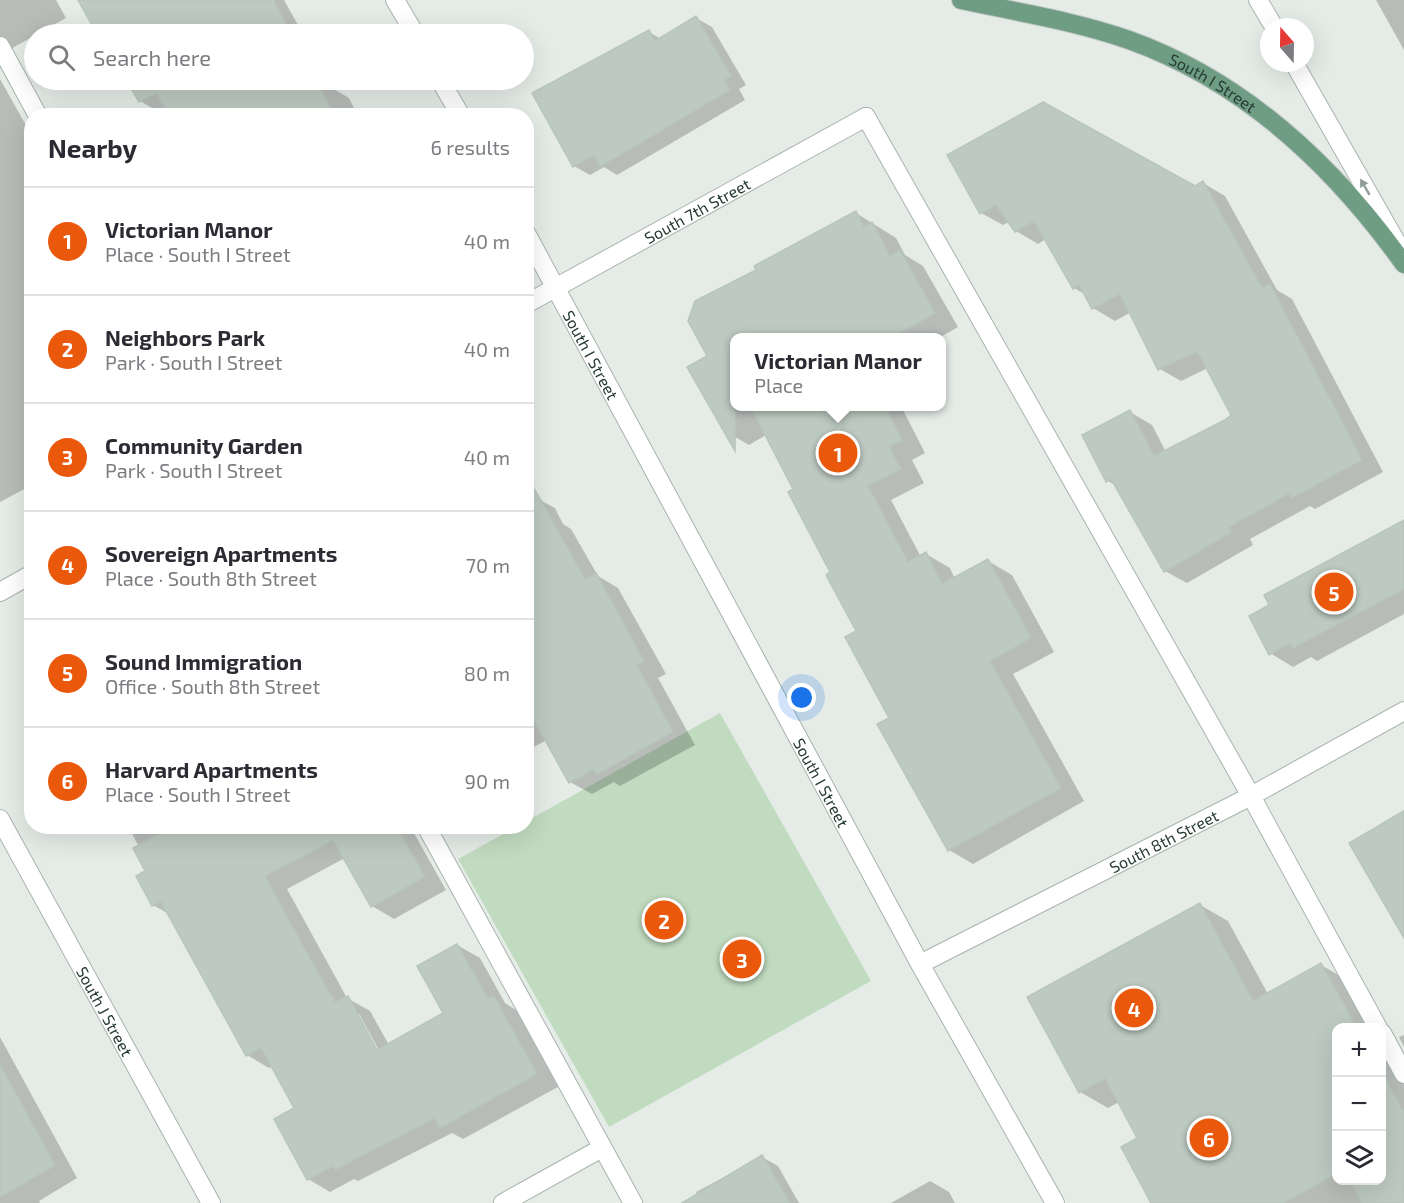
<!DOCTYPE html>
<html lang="en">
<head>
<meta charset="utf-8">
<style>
	:root { --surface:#fff; --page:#f2f2f3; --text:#2b2b33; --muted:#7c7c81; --line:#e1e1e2; --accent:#ea580c }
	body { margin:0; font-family:"Exo 2",sans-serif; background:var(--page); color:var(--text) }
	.controls { position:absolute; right:18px; bottom:18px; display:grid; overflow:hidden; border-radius:12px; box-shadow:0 6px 24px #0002 }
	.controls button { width:54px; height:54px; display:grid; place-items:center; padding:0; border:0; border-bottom:2px solid var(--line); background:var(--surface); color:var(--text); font:30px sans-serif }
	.compass { position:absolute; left:1260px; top:18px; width:54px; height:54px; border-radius:50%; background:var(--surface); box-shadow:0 6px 24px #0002; rotate:340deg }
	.you { position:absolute; left:802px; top:698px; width:21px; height:21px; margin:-15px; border:4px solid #fff; border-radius:50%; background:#1a73e8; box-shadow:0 0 0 9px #1a73e833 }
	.badge { display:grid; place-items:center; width:39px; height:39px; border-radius:50%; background:var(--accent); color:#fff; font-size:20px; font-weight:700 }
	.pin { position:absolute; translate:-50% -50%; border:3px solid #fff; box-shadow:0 2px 6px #0006 }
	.popup { position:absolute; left:730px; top:333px; width:216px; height:78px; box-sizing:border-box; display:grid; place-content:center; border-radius:12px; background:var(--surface); filter:drop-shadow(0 2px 4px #0005); font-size:20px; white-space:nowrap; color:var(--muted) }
	.popup b { font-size:22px; color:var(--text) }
	.popup::after { content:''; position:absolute; left:50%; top:100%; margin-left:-12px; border:12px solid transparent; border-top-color:var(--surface) }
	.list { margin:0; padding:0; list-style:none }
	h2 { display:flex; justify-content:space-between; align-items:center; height:78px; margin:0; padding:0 24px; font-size:26px }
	h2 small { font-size:20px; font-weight:400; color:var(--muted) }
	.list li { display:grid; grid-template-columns:39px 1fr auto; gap:18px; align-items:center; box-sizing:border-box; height:108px; padding:0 24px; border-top:2px solid var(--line) }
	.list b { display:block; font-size:22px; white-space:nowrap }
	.list p { margin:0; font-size:20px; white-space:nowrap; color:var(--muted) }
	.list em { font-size:20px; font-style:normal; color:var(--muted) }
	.icon { flex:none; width:33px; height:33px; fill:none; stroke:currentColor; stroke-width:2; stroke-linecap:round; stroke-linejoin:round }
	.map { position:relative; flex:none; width:1404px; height:1203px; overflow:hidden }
	.search { position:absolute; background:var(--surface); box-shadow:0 6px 24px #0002; left:24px; top:24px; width:510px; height:66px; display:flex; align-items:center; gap:15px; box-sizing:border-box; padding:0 21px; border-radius:33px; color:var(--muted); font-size:22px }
	.panel { position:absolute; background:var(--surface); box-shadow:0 6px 24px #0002; left:24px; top:108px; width:510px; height:726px; border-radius:24px }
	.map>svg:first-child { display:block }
	.green { fill:#c1dbc0 }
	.shadow { fill:#0003; fill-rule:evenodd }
	.building { fill:#bdcac2; stroke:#b8c5bc; stroke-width:1.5 }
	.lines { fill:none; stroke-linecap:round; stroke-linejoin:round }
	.service-casing { stroke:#a8b4ac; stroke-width:20 }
	.minor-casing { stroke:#a8b4ac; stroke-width:20 }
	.tertiary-casing { stroke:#a8b4ac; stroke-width:20 }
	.primary-casing { stroke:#c2c8c5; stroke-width:20 }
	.service { stroke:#fff; stroke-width:18 }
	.minor { stroke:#fff; stroke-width:18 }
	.tertiary { stroke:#fff; stroke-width:18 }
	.primary { stroke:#6e9d84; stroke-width:18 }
	.oneway { fill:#929e98 }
	.labels { text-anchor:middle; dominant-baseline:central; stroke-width:5; stroke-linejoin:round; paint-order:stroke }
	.street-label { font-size:16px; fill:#263c30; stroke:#f5f9f6 }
</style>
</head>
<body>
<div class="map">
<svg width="1404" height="1203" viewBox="0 0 1404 1203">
	<rect width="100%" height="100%" fill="#e5ece7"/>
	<path class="green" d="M720,713L871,981L609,1127L458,859L516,827L526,826L527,821Z"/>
	<path class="shadow" d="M0,0H56L66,18L0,55Z
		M80,0H284L303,34H98Z
		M1376,0H1404V50Z
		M696,18L712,27L746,85L739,89L745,100L617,175L604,167L590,175L574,166L649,32L661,39Z
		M0,79L32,136V485L0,502Z
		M128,80H327L332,88L349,98L358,116H171L167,108L159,112L140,101Z
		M949,155L1195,187L1203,183L1225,196L1277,290L1292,299L1383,472L1315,509L1310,506L1250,539L1253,545L1187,583L1165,571L1117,486L1108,481L1130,412L1152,425L1166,452L1226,421L1232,415L1208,368L1181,381L1160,369L1131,312L1115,321L1093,308L1086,295L1074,288L1046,239L1038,244L1016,231L1009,222L1003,225L981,213Z
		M856,213L896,238L905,255L923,266L958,327L939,338H734V406H901L925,453L912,460L924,483L891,500L921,557L926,554L950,568L955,579L988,561L1012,575L1054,652L1013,674L1084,801L973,864L949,850L891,719L858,632L795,490L766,435L749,445L725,431L709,357L758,270Z
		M526,475L540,500L555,508L563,524L571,529L598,576L618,588L666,674L658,678L695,745L620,786L614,782L592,794L570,782L547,740L526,751Z
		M1404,529V614L1317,661L1311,657L1293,667L1270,653Z
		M1404,810V919L1380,824Z
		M128,826H410L446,890L394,919L372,906L345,858L287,889L347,998L370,1011L389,1045L446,1014L457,945L480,958L505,1003L516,1010L558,1087L463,1139L452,1133L358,1181L354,1179L330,1192L308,1179L296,1109L273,1066L269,1068L247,1055L169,914L153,905L139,847ZM356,1014H359L382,1056L379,1057Z
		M1200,905L1228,921L1268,994L1321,965L1349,981L1376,1028H1336V1180H1382V1037L1404,1065V1203H1153L1139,1138L1119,1102L1108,1108L1080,1092Z
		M1404,1035V1047L1399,1037Z
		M0,1037L77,1178L39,1201L40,1203H0Z
		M762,1157L778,1166L799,1203H695L701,1200L696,1192Z
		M930,1181L949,1192L955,1203H891Z"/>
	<path class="building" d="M78,0H273L292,34H97Z
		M696,16L731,76L724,80L730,90L600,167L594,155L573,167L532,93L649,30L655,41Z
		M126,80H316L335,116H169L157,93L139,102Z
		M1043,102L1195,186L1203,181L1262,288L1270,284L1362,460L1292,498L1290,493L1229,527L1232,532L1164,572L1111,479L1106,482L1082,435L1130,410L1154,456L1225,420L1231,415L1197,351L1158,370L1120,294L1092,309L1079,285L1073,289L1034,221L1015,232L996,205L980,214L947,155Z
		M856,211L864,227L872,222L890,256L900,250L935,313L892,338H735V451L687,367L707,356L688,321L695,301L756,270L754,266Z
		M750,406H885L902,440L889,446L901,469L868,486L908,562L926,552L942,584L988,559L1031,638L990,661L1061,788L948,851L877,724L889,718L845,637L856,631L826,575L830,572L788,492L793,489Z
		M526,474L585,579L596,573L644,661L637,665L673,732L597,774L594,769L569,783L526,706Z
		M1404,520V589L1293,648L1290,643L1269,655L1249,616L1269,605L1264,595Z
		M1404,811V938L1349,843Z
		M174,826H396L425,877L371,907L333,840L265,876L319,975L335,1002L348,996L377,1050L443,1013L417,966L457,944L488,999L494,996L537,1074L440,1128L435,1118L335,1170L333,1166L307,1180L274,1119L294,1108L261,1048L246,1056L161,902L152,906L136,876L145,871L133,848Z
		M1200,903L1253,1001L1321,963L1357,1028H1336V1174L1283,1203H1151L1121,1147L1137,1138L1105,1078L1079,1093L1027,997Z
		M0,1064L54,1164V1166L0,1197Z
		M1382,1072L1404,1113V1203H1362L1350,1180H1382Z
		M762,1155L790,1203H682Z"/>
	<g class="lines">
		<g class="service-casing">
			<path id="service" d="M0,46L38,116
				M866,117L1251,796L1378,1028
				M426,826L633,1203
				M1382,1033L1404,1074"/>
		</g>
		<g class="minor-casing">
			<g id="minor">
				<path d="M395,0L415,34"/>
				<path d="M1258,0L1274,27"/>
				<path d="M1294,63L1399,247"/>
				<path d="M440,80L461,116"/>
				<path id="s1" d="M526,233L920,964L1055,1203"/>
				<path id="s2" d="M526,304L866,117"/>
				<path d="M0,592L32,574"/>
				<path id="s3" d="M920,964L1251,796L1404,711"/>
				<path d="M503,1203L602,1148"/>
			</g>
		</g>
		<g class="tertiary-casing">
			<g id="tertiary">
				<path id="s4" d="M0,819L211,1203"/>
			</g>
		</g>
		<g class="primary-casing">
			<g id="primary">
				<path id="s5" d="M961,0C1017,12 1075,21 1129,40C1244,81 1334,166 1404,264"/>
			</g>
		</g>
		<use href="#service" class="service"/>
		<use href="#minor" class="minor"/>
		<use href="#tertiary" class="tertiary"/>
		<use href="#primary" class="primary"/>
	</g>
	<defs><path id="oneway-solid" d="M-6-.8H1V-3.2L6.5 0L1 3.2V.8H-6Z" transform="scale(1.5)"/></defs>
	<use class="oneway" href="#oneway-solid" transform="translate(1365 187) rotate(-120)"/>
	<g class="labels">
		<g class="street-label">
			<text stroke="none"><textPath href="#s5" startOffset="267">South I Street</textPath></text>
			<text stroke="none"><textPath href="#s2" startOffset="195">South 7th Street</textPath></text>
			<text stroke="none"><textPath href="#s1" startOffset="138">South I Street</textPath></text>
			<text stroke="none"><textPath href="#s1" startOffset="624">South I Street</textPath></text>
			<text stroke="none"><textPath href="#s3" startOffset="273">South 8th Street</textPath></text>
			<text stroke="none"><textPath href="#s4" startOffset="219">South J Street</textPath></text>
		</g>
	</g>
</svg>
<div class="controls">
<button>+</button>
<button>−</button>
<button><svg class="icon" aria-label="layers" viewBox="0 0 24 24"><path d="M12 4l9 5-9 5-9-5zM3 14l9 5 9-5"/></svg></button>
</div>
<svg class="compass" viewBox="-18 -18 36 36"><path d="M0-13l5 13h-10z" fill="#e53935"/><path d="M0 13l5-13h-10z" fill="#7c7c81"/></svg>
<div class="you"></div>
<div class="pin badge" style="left:838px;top:453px">1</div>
<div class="popup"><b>Victorian Manor</b>Place</div>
<div class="pin badge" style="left:664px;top:920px">2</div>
<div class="pin badge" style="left:742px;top:959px">3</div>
<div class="pin badge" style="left:1134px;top:1008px">4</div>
<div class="pin badge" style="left:1334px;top:592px">5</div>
<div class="pin badge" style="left:1209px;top:1138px">6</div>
<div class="search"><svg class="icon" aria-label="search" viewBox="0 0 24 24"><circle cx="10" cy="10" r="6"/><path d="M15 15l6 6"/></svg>Search here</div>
<section class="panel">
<h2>Nearby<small>6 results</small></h2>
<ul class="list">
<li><span class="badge">1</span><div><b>Victorian Manor</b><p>Place · South I Street</p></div><em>40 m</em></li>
<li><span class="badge">2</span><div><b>Neighbors Park</b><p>Park · South I Street</p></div><em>40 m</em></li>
<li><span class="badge">3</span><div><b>Community Garden</b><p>Park · South I Street</p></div><em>40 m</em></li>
<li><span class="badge">4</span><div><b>Sovereign Apartments</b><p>Place · South 8th Street</p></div><em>70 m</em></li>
<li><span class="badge">5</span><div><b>Sound Immigration</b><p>Office · South 8th Street</p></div><em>80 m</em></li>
<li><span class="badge">6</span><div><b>Harvard Apartments</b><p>Place · South I Street</p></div><em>90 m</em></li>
</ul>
</section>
</div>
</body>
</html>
